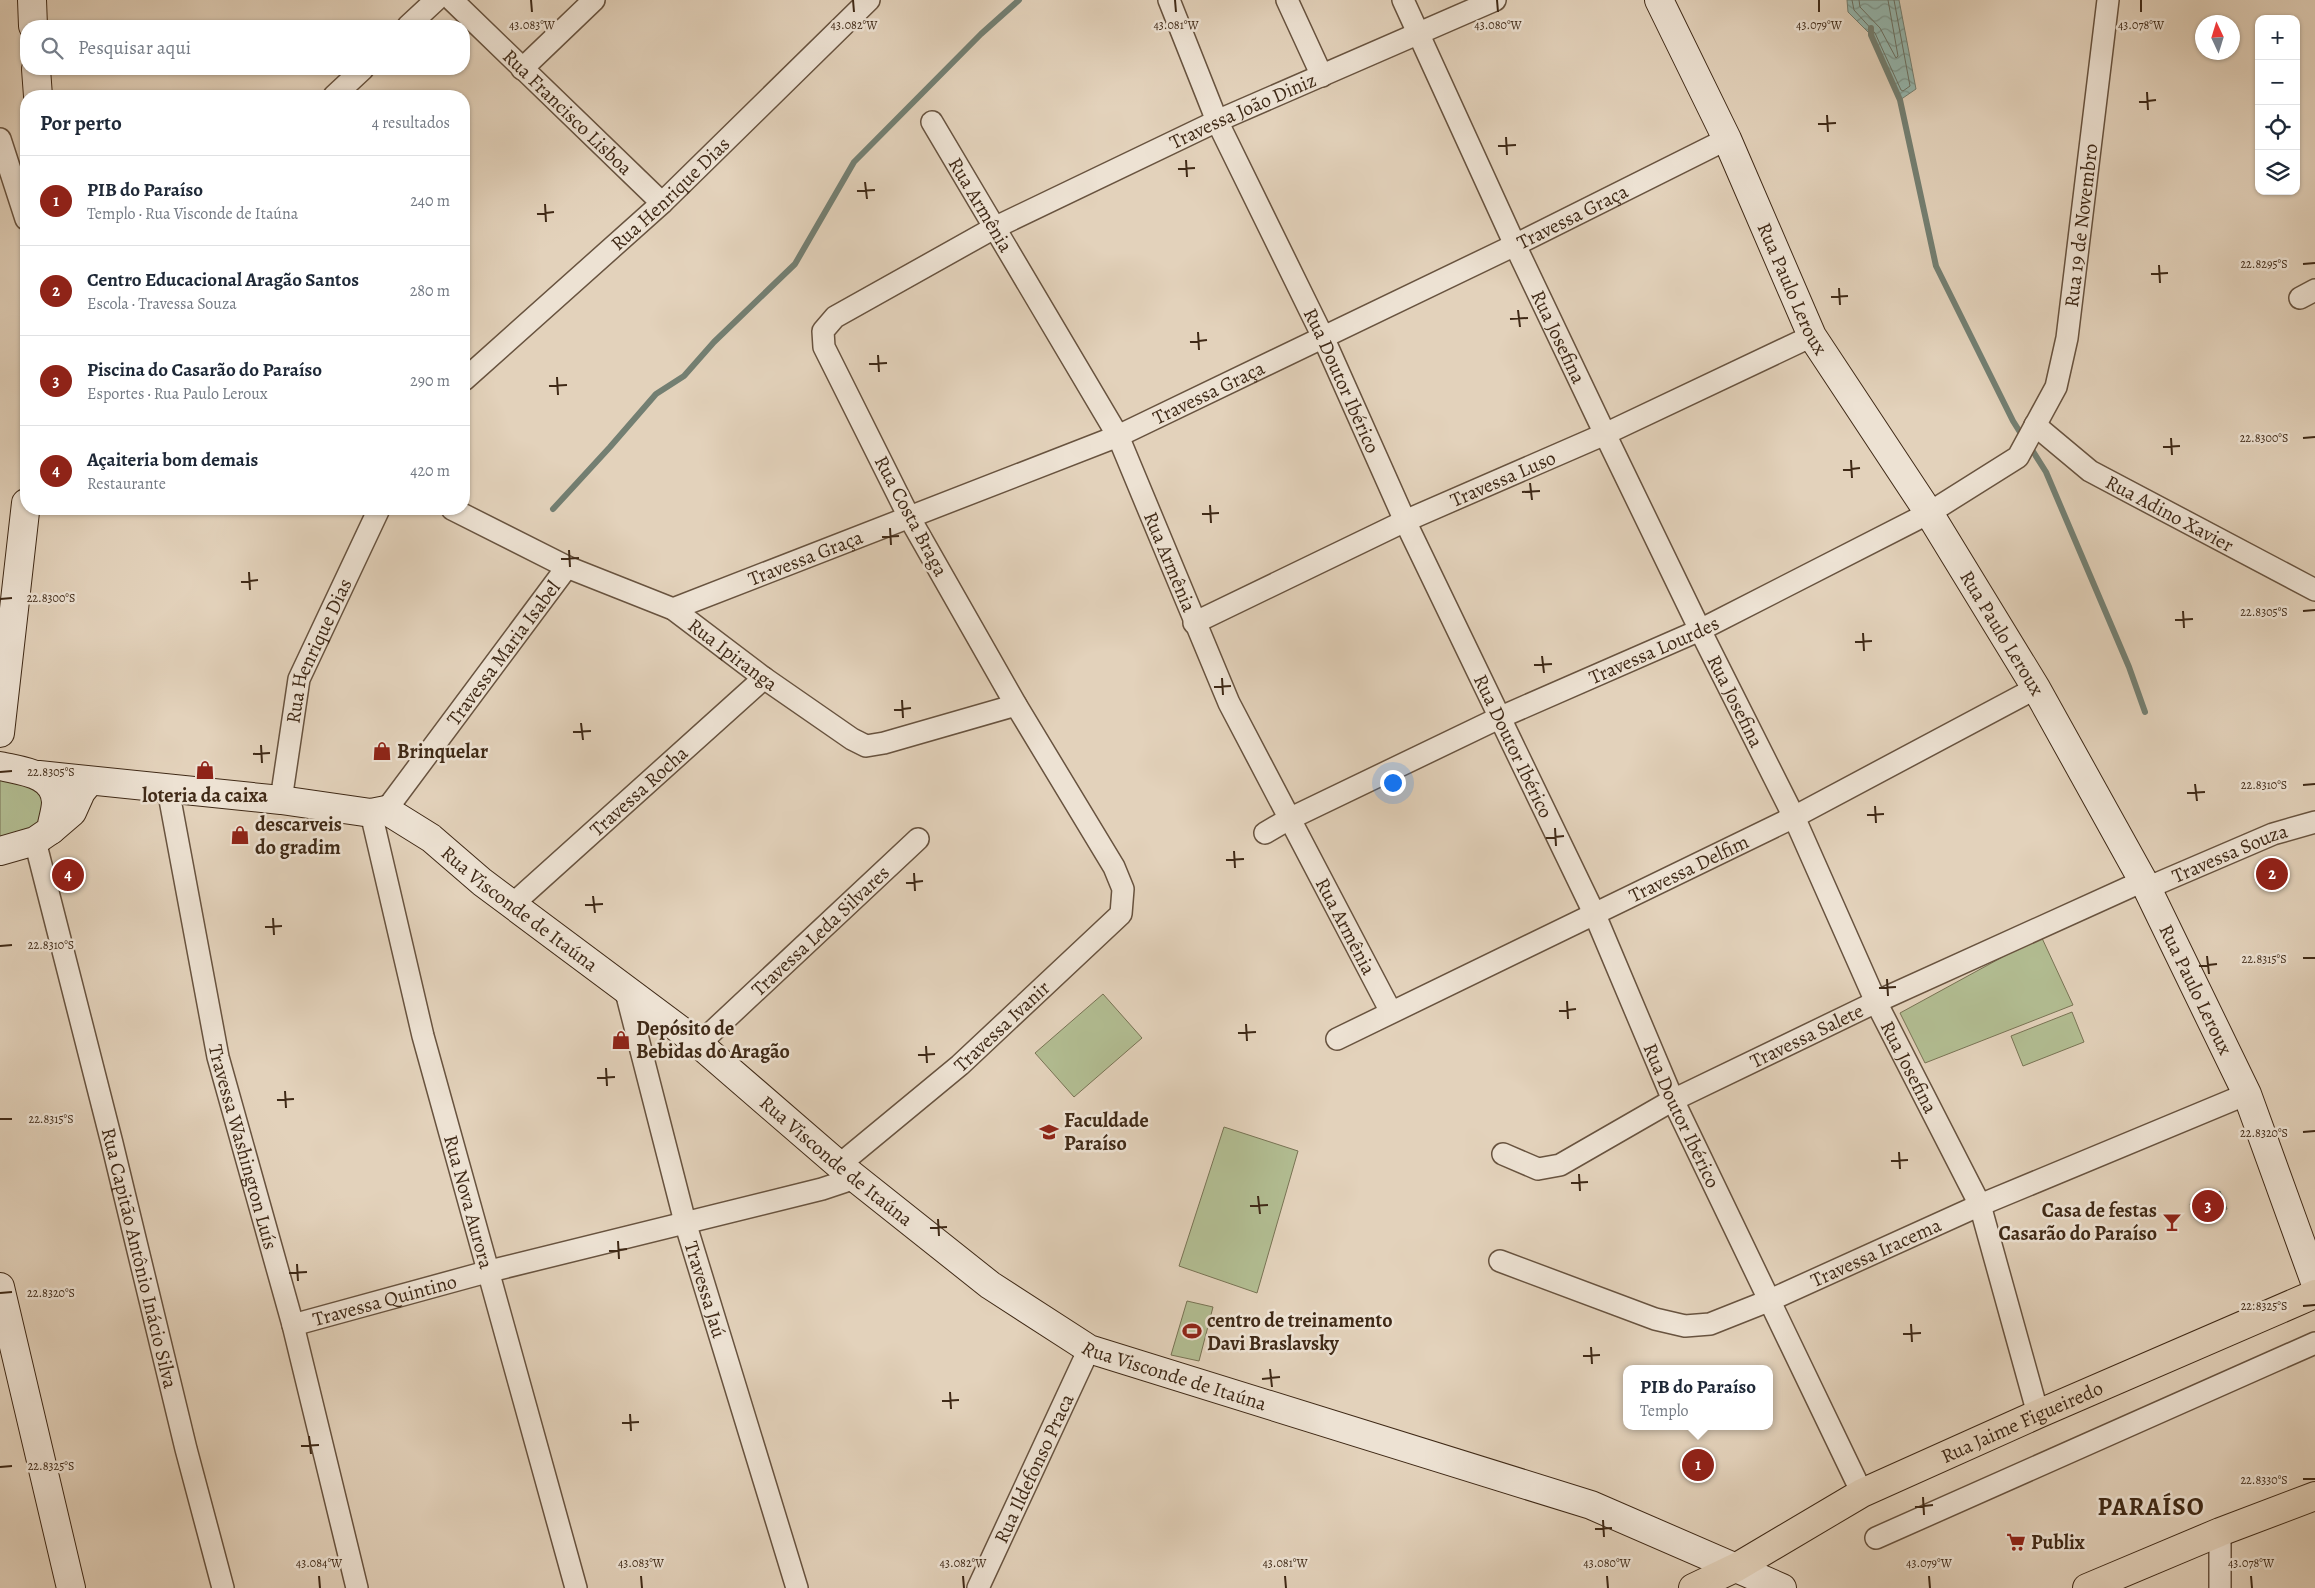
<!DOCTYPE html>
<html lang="pt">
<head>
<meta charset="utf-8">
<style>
	:root { --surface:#fff; --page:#f6f6f7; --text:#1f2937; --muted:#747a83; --line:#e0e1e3; --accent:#8f2418 }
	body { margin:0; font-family:Alegreya,serif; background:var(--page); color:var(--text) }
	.controls { position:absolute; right:15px; top:15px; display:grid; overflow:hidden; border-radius:10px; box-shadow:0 1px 4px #0004 }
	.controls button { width:45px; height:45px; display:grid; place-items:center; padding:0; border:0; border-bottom:1px solid var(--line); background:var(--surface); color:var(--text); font:25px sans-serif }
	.compass { position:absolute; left:2195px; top:15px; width:45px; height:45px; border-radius:50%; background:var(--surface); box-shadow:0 1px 4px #0004; rotate:356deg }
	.you { position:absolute; left:1392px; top:782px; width:18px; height:18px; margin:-12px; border:4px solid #fff; border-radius:50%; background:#1a73e8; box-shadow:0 0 0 8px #1a73e833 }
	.badge { display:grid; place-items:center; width:32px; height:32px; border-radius:50%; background:var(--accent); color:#fff; font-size:16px; font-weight:700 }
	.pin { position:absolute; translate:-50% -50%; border:2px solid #fff; box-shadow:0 1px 5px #0006 }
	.popup { position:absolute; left:1623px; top:1365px; width:150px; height:65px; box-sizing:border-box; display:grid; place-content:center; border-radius:10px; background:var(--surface); filter:drop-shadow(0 1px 4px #0005); font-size:16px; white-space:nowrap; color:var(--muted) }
	.popup b { font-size:19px; color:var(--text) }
	.popup::after { content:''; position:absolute; left:50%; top:100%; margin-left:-10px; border:10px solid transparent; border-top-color:var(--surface) }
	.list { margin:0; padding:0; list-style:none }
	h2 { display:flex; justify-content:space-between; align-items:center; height:65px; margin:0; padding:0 20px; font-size:21px }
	h2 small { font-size:16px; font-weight:400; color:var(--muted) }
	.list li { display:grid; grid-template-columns:32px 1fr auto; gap:15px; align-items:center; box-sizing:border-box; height:90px; padding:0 20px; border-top:1px solid var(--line) }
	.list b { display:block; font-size:19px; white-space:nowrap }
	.list p { margin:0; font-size:16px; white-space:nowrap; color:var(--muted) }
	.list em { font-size:16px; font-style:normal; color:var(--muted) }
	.icon { flex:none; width:28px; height:28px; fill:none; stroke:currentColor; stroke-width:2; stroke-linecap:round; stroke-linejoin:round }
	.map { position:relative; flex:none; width:2315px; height:1588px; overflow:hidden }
	.search { position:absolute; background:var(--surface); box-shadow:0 1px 4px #0004; left:20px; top:20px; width:450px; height:55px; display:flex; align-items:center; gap:12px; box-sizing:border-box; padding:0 18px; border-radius:20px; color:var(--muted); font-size:19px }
	.panel { position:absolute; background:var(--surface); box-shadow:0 1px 4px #0004; left:20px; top:90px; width:450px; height:425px; border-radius:20px }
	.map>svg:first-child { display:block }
	.green { fill:#b2bd92; stroke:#787354 }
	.water { fill:url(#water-waves); stroke:#737f72 }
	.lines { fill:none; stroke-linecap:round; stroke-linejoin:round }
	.shore { stroke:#6a7063; stroke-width:1 }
	.stream { stroke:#737f72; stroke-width:6 }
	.street-casing { stroke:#68533f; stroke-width:24 }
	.secondary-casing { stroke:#3f2916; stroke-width:30 }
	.primary-casing { stroke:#3f2916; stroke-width:30 }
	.street { stroke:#ede2d3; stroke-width:21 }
	.secondary { stroke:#ede2d3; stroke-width:28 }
	.primary { stroke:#e3d2bb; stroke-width:28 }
	.ticks { fill:none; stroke:#3f2916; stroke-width:2 }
	.labels { text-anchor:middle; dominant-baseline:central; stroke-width:5; stroke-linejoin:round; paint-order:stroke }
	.street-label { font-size:20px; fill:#3f2916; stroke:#ede2d3 }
	.poi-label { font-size:20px; font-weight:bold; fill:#3f2916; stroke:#ede2d3; text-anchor:start }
	.district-label { font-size:25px; font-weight:bold; letter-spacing:1px; fill:#3f2916; stroke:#ede2d3 }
	.ticks-label { font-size:12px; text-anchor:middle; fill:#3f2916; stroke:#ede2d3; stroke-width:5; stroke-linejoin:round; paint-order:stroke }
</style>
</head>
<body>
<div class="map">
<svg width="2315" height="1588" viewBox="0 0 2315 1588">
	<defs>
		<pattern id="water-waves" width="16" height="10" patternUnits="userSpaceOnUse" patternTransform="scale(1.25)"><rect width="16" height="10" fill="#95b8b0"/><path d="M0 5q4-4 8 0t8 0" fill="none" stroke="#7b968e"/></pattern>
	</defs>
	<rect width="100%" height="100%" fill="#e3d2bb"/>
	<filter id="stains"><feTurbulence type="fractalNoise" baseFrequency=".004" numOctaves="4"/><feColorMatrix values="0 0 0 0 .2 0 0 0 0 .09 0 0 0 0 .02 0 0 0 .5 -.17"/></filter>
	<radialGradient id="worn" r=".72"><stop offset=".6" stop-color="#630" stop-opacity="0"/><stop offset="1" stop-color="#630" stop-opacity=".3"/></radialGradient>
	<path class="green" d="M0,778L42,783L53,818L0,851Z
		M2041,936L2073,1005L1925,1063L1900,1013Z
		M1103,994L1142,1038L1074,1097L1035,1053Z
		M2072,1012L2084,1042L2023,1066L2011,1036Z
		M1224,1127L1298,1151L1257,1293L1179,1266Z
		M1187,1301L1213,1307L1199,1361L1171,1355Z"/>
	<path class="water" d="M1847,0H1899L1916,89L1900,100L1871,35L1848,12Z
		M2220,1191L2227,1209L2198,1221L2190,1204Z"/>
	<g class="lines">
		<path class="shore" d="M1852,0L1854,10L1875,33L1901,90L1903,91L1910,86L1894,0
			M1859,0L1860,7L1880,28L1896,58L1898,56L1888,0
			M2216,1198L2220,1204L2219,1207L2199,1213L2198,1206Z"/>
		<path class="stream" d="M1871,28V35L1900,100L1936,266L2013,421L2023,437
			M2029,445L2046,472L2129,667L2145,712
			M553,509L610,447L656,394L684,376L714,342L795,264L854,162L981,34L1019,0"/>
		<g class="street-casing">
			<g id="street">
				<path id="s1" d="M452,0L662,203"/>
				<path id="s2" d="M1169,0L1217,121L1323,337L1405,521L1595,915L1673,1100L1862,1493"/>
				<path d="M1287,0L1322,76"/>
				<path id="s3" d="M1403,0L1515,245L1605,434L1700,630L1794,817L1876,1002L1980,1205L2038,1414"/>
				<path d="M408,26L436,0"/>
				<path d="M522,69L594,0"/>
				<path d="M334,96L363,69"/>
				<path id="s4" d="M932,122L1118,436L1229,703L1391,1012"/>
				<path d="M0,139L26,219"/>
				<path d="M2300,298L2315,290"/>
				<path id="s5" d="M464,380L662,203L869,0"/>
				<path id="s6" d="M2035,425L2090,471L2315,590"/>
				<path id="s7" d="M452,509L567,567L673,609L764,678L852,739L866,746L884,743L1016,705"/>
				<path id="s8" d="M673,609L1118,436L1515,245L1727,139"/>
				<path id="s9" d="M1194,623L1405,521L1605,434L1812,336"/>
				<path id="s10" d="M168,789L218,1057L293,1325L357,1588"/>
				<path id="s11" d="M281,800L299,679L379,509"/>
				<path id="s12" d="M386,810L567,567"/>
				<path id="s13" d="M371,813L423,1036L576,1588"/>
				<path id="s14" d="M1265,833L1289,819L1501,717L1700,630L1929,513L2018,457L2056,387L2067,338L2108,0"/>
				<path id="s15" d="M35,841L112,1143L186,1449L223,1588"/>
				<path id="s16" d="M2147,888L2273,834L2315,822"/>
				<path id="s17" d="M513,904L764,678"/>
				<path id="s18" d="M625,988L685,1222L797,1588"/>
				<path id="s19" d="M1337,1039L1794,817L2036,688"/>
				<path id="s20" d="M699,1044L918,839"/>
				<path id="s21" d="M1503,1154L1538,1169L1560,1165L1673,1100L1876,1002L2143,881"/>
				<path id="s22" d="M839,1165L960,1065L1121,914L1123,889L1114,867L1016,705L909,517L824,347L823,331L835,317L994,228L1217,121L1495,0"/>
				<path id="s23" d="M1500,1261L1655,1319L1685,1326L1710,1324L1768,1301L1980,1205L2247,1094"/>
				<path id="s24" d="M293,1325L490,1271L822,1189L855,1178"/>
				<path d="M1876,1538L2315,1343"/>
				<path id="s25" d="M978,1588L1089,1349"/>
				<path d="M2220,1588V1532"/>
			</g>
		</g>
		<g class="secondary-casing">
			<g id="secondary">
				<path d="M32,0L33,26"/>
				<path id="s26" d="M1659,0L1727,139L1812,336L1929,513L2036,688L2147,888L2247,1094L2315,1282"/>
				<path d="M36,69L38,96"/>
				<path d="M0,733L26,503"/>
				<path d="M0,766C21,771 55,773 56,802C56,811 52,821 51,830L35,841L0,851"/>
				<path id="s27" d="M39,775L281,800L371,813L386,810L431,838L482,882L699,1044L839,1165L990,1285L1089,1349L1591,1505L1782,1588"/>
				<path d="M51,830L72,812L81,792L90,781"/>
				<path d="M0,1287L71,1588"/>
			</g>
		</g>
		<g class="primary-casing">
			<g id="primary">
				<path id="s28" d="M1693,1588L1737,1567L1862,1493L2038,1414L2315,1294"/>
				<path d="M2087,1588L2220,1532L2315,1496"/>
			</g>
		</g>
		<use href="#street" class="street"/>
		<use href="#secondary" class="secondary"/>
		<use href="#primary" class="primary"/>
	</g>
	<path class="ticks" d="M531,0L532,12M853,0L854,12M1175,0L1176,12M1497,0L1498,12M1819,0V12M2141,0V12M2147,92L2148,110M2139,102L2156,100M1827,115L1828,132M1818,124L1836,123M1506,137L1507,155M1498,146L1516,145M1186,160L1187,177M1178,169L1195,168M865,182L867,199M857,191L875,190M545,204L546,222M537,214L554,212M2303,264L2315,263M2159,265L2160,283M2151,274L2168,273M1839,288L1840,305M1831,297L1848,296M1518,310L1520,327M1510,319L1528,318M1198,332L1199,350M1190,342L1207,340M878,355L879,372M869,364L887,363M557,377L558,395M549,386L567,385M2171,438L2172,455M2303,438L2315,437M2163,447L2180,446M1851,460L1852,478M1843,470L1860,468M1530,483L1532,500M1522,492L1540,491M1210,505L1211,523M1202,514L1219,513M890,528L891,545M882,537L899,536M569,550L570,567M561,559L579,558M249,572L250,590M241,582L258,580M0,599L12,598M2183,611L2184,628M2303,611L2315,610M2175,620L2193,619M1863,633L1864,651M1855,642L1872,641M1542,656L1544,673M1534,665L1552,664M1222,678L1223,695M1214,687L1231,686M902,700L903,718M894,710L911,708M581,723L583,740M573,732L591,731M261,745L262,763M253,754L270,753M0,772L12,771M2195,784L2197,801M2303,785L2315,784M2187,793L2205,792M1875,806L1876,823M1867,815L1884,814M1555,828L1556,846M1546,838L1564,836M1234,851L1235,868M1226,860L1244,859M914,873L915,891M906,883L923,881M593,896L595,913M585,905L603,904M273,918L274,935M265,927L282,926M0,946L12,945M2207,956L2209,974M2303,958H2315M2199,966L2217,964M1887,979L1888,996M1879,988L1896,987M1567,1001L1568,1019M1559,1011L1576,1009M1246,1024L1247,1041M1238,1033L1256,1032M926,1046L927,1063M918,1055L935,1054M606,1068L607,1086M597,1078L615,1077M285,1091L286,1108M277,1100L294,1099M0,1119H12M2303,1132L2315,1131M1899,1152L1900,1169M1891,1161L1908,1160M1579,1174L1580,1191M1571,1183L1588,1182M1258,1196L1260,1214M1250,1206L1268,1205M938,1219L939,1236M930,1228L947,1227M618,1241L619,1259M609,1251L627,1249M297,1264L298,1281M289,1273L307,1272M0,1293L12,1292M2303,1306L2315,1305M1911,1324L1912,1342M1903,1334L1921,1333M1591,1347L1592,1364M1583,1356L1600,1355M1270,1369L1272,1387M1262,1379L1280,1377M950,1392L951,1409M942,1401L959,1400M630,1414L631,1431M622,1423L639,1422M309,1436L311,1454M301,1446L319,1445M0,1467L12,1466M2303,1479H2315M1923,1497L1924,1515M1915,1507L1933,1505M1603,1520L1604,1537M1595,1529L1612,1528M319,1576L320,1588M641,1576L642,1588M963,1576L964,1588M1285,1576L1286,1588M1607,1576L1608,1588M1929,1576L1930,1588M2251,1576L2252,1588"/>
	<defs>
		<g id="shop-bare" transform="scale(1.5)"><path d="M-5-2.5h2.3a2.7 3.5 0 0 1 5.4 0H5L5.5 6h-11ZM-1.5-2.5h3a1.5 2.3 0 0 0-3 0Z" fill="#8f2418" stroke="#ede2d3" stroke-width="2.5" paint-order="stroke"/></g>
		<g id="university-bare" transform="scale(1.5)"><path d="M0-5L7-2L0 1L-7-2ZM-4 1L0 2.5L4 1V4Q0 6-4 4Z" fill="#8f2418" stroke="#ede2d3" stroke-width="2.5" paint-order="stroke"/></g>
		<g id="bar-bare" transform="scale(1.5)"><path d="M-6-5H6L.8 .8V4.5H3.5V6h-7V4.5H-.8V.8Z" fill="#8f2418" stroke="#ede2d3" stroke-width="2.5" paint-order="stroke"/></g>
		<g id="stadium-bare" transform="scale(1.5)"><path d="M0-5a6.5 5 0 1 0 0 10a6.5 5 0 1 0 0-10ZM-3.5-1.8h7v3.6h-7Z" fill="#8f2418" stroke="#ede2d3" stroke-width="2.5" paint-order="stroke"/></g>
		<g id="supermarket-bare" transform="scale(1.5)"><path d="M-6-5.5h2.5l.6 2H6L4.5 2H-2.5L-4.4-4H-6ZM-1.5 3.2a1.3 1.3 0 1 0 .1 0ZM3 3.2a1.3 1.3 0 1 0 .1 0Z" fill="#8f2418" stroke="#ede2d3" stroke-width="2.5" paint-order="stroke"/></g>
	</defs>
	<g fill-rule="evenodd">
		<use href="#shop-bare" x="382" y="751"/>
		<use href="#shop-bare" x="205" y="770"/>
		<use href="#shop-bare" x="240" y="835"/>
		<use href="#shop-bare" x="621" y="1040"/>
		<use href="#university-bare" x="1049" y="1132"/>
		<use href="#bar-bare" x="2172" y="1222"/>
		<use href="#stadium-bare" x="1192" y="1331"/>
		<use href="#supermarket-bare" x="2016" y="1542"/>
	</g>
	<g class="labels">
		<g class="street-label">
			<text stroke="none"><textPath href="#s22" startOffset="1514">Travessa João Diniz</textPath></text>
			<text stroke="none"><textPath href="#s1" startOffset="161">Rua Francisco Lisboa</textPath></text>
			<text stroke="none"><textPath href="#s5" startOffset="278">Rua Henrique Dias</textPath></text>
			<text stroke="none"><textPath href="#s4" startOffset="96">Rua Armênia</textPath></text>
			<text stroke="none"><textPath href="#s8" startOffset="982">Travessa Graça</textPath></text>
			<text stroke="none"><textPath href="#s14" startOffset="1086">Rua 19 de Novembro</textPath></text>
			<text stroke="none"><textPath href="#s26" startOffset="318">Rua Paulo Leroux</textPath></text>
			<text stroke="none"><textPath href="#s3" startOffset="371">Rua Josefina</textPath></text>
			<text stroke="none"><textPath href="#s2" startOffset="418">Rua Doutor Ibérico</textPath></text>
			<text stroke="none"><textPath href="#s8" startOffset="578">Travessa Graça</textPath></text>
			<text stroke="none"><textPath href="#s9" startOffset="341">Travessa Luso</textPath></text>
			<text stroke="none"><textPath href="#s6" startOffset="162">Rua Adino Xavier</textPath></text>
			<text transform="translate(911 516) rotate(62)">Rua Costa Braga</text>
			<text stroke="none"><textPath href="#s8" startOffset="142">Travessa Graça</textPath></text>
			<text stroke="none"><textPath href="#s4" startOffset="501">Rua Armênia</textPath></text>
			<text stroke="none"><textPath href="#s26" startOffset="722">Rua Paulo Leroux</textPath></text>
			<text stroke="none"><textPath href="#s14" startOffset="430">Travessa Lourdes</textPath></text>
			<text stroke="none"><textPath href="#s11" startOffset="155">Rua Henrique Dias</textPath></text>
			<text stroke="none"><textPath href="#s12" startOffset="196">Travessa Maria Isabel</textPath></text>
			<text stroke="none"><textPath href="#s7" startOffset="318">Rua Ipiranga</textPath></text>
			<text stroke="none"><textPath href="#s3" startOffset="776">Rua Josefina</textPath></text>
			<text stroke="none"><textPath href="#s2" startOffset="822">Rua Doutor Ibérico</textPath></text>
			<text stroke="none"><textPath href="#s17" startOffset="169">Travessa Rocha</textPath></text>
			<text stroke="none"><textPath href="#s16" startOffset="90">Travessa Souza</textPath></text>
			<text stroke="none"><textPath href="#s19" startOffset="391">Travessa Delfim</textPath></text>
			<text stroke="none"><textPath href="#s27" startOffset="516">Rua Visconde de Itaúna</textPath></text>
			<text stroke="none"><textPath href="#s4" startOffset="906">Rua Armênia</textPath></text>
			<text stroke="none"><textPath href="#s20" startOffset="166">Travessa Leda Silvares</textPath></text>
			<text stroke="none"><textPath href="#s26" startOffset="1128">Rua Paulo Leroux</textPath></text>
			<text stroke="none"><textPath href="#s22" startOffset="214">Travessa Ivanir</textPath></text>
			<text stroke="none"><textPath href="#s21" startOffset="339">Travessa Salete</textPath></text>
			<text stroke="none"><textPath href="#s3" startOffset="1181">Rua Josefina</textPath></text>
			<text stroke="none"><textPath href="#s2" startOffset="1228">Rua Doutor Ibérico</textPath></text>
			<text stroke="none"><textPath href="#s10" startOffset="366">Travessa Washington Luís</textPath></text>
			<text stroke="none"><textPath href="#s27" startOffset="921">Rua Visconde de Itaúna</textPath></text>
			<text stroke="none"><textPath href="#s13" startOffset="401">Rua Nova Aurora</textPath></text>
			<text stroke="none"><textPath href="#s23" startOffset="402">Travessa Iracema</textPath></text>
			<text stroke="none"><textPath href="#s15" startOffset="430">Rua Capitão Antônio Inácio Silva</textPath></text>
			<text stroke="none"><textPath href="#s18" startOffset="312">Travessa Jaú</textPath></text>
			<text stroke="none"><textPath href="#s24" startOffset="95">Travessa Quintino</textPath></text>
			<text stroke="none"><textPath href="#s27" startOffset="1326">Rua Visconde de Itaúna</textPath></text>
			<text stroke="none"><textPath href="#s28" startOffset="369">Rua Jaime Figueiredo</textPath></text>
			<text stroke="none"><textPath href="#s25" startOffset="132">Rua Ildefonso Praca</textPath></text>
		</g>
		<g class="poi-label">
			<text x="397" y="751">Brinquelar</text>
			<text x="205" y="795" text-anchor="middle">loteria da caixa</text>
			<text x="255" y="824">descarveis<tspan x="255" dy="23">do gradim</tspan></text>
			<text x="636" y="1028">Depósito de<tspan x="636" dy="23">Bebidas do Aragão</tspan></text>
			<text x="1064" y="1120">Faculdade<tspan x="1064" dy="23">Paraíso</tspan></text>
			<text x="2157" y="1210" text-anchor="end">Casa de festas<tspan x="2157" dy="23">Casarão do Paraíso</tspan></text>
			<text x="1207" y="1320">centro de treinamento<tspan x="1207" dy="23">Davi Braslavsky</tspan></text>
			<text x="2031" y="1542">Publix</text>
		</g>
		<g class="district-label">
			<text x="2151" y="1507">PARAÍSO</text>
		</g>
	</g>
	<g class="ticks-label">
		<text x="532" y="29">43.083°W</text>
		<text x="854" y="29">43.082°W</text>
		<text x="1176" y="29">43.081°W</text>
		<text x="1498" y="29">43.080°W</text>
		<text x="1819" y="29">43.079°W</text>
		<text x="2141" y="29">43.078°W</text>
		<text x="2264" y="268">22.8295°S</text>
		<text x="2264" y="442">22.8300°S</text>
		<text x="51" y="602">22.8300°S</text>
		<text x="2264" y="616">22.8305°S</text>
		<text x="51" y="776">22.8305°S</text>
		<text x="2264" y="789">22.8310°S</text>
		<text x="51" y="949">22.8310°S</text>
		<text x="2264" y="963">22.8315°S</text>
		<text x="51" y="1123">22.8315°S</text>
		<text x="2264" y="1137">22.8320°S</text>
		<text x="51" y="1297">22.8320°S</text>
		<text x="2264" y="1310">22.8325°S</text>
		<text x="51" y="1470">22.8325°S</text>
		<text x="2264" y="1484">22.8330°S</text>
		<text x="319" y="1567">43.084°W</text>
		<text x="641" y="1567">43.083°W</text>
		<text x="963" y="1567">43.082°W</text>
		<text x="1285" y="1567">43.081°W</text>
		<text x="1607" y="1567">43.080°W</text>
		<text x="1929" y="1567">43.079°W</text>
		<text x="2251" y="1567">43.078°W</text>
	</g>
	<rect width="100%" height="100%" filter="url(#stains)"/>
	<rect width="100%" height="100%" fill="url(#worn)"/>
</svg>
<div class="controls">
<button>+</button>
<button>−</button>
<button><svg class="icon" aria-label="locate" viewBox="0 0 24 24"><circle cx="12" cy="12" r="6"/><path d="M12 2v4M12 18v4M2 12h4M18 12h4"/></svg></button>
<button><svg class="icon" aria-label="layers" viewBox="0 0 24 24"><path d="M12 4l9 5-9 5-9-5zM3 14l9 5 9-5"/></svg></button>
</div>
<svg class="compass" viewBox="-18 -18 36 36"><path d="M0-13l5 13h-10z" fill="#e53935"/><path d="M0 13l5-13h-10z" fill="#747a83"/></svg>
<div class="you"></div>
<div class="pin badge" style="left:1698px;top:1465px">1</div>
<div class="popup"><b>PIB do Paraíso</b>Templo</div>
<div class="pin badge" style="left:2272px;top:874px">2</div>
<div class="pin badge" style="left:2208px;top:1206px">3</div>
<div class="pin badge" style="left:68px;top:875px">4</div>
<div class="search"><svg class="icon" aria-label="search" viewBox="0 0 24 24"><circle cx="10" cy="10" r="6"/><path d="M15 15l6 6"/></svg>Pesquisar aqui</div>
<section class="panel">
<h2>Por perto<small>4 resultados</small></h2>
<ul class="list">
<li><span class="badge">1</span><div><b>PIB do Paraíso</b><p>Templo · Rua Visconde de Itaúna</p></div><em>240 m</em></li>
<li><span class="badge">2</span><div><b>Centro Educacional Aragão Santos</b><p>Escola · Travessa Souza</p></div><em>280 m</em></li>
<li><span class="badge">3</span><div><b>Piscina do Casarão do Paraíso</b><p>Esportes · Rua Paulo Leroux</p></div><em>290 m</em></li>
<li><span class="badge">4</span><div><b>Açaiteria bom demais</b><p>Restaurante</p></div><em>420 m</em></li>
</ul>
</section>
</div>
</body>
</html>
